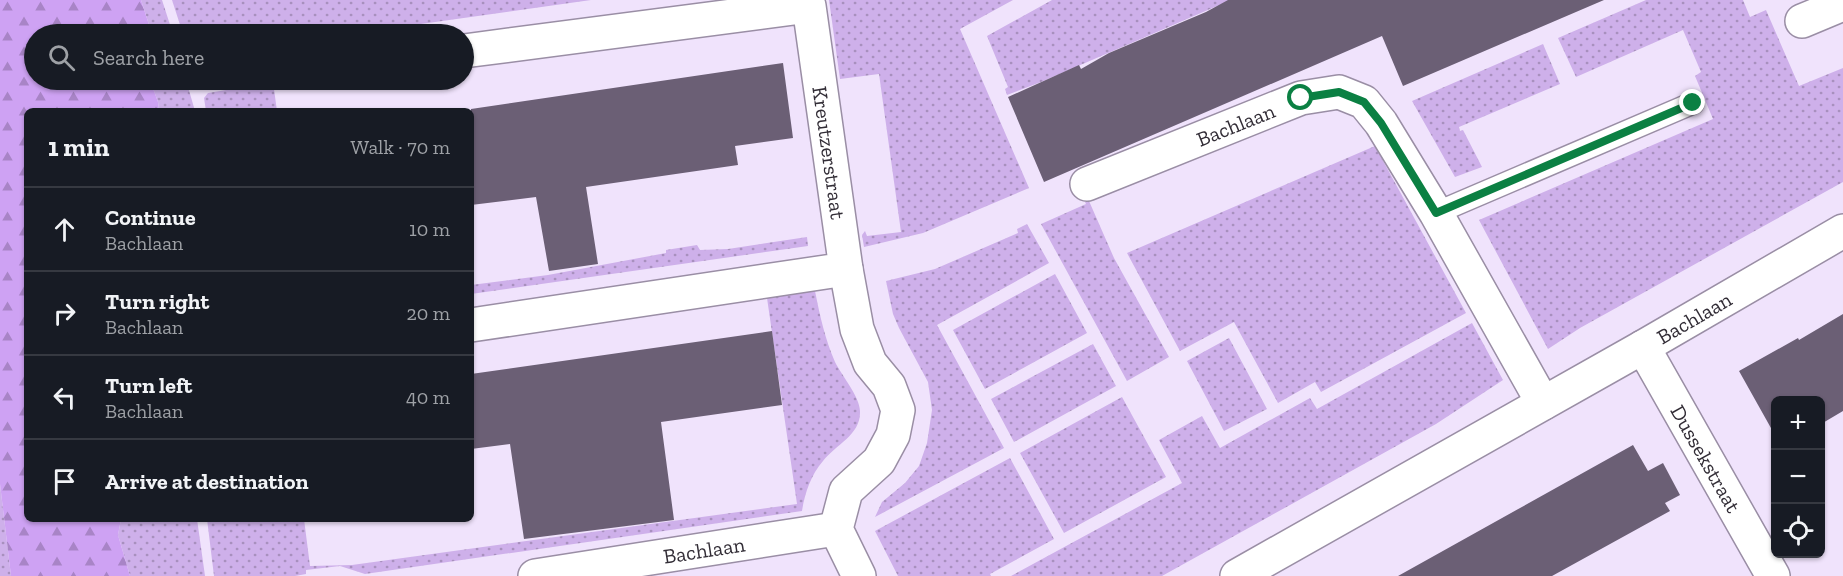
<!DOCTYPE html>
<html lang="en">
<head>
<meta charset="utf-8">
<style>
	:root { --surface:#171b24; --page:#20242c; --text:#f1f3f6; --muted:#9ea1a6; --line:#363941 }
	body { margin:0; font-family:"Zilla Slab",serif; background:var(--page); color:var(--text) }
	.controls { position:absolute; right:18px; bottom:18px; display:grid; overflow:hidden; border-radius:9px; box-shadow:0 2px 4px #0004 }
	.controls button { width:54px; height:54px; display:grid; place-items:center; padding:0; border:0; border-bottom:2px solid var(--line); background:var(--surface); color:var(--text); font:30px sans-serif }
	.stop { position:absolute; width:18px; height:18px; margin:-14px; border:4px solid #0b8043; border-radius:50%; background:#fff }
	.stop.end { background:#0b8043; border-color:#fff; box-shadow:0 2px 6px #0008 }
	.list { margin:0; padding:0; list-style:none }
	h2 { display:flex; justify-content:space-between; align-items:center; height:78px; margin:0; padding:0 24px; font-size:26px }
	h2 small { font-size:20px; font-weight:400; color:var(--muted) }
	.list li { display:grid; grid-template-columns:39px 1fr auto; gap:18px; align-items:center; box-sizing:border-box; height:84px; padding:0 24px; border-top:2px solid var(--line) }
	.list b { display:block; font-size:22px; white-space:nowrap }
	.list p { margin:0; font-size:20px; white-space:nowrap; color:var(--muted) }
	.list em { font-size:20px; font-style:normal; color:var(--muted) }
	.icon { flex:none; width:33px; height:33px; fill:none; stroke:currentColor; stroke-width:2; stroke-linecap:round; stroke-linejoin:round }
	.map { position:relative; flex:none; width:1843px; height:576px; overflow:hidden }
	.search { position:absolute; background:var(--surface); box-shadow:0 2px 4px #0004; left:24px; top:24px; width:450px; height:66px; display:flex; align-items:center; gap:15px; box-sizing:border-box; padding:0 21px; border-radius:33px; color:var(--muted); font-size:22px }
	.panel { position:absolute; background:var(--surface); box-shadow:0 2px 4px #0004; left:24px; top:108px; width:450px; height:414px; border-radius:9px }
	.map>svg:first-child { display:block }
	.grass { fill:url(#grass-dots) }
	.forest { fill:url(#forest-firs) }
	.building { fill:#6b5f75 }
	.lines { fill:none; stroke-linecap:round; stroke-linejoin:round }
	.service-casing { stroke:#9a8ea5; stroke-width:24 }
	.minor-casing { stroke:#9a8ea5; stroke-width:36 }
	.service { stroke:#fff; stroke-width:21 }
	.minor { stroke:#fff; stroke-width:33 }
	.route { stroke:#0b8043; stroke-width:8 }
	.labels { text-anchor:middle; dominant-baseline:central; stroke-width:6; stroke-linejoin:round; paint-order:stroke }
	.street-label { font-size:21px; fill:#322d36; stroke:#f0e3fc }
</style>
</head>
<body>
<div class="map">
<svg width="1843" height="576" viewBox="0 0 1843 576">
	<defs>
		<pattern id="grass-dots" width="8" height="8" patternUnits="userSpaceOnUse" patternTransform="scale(1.5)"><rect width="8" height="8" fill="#ceb0ea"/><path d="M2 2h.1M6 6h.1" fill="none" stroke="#a890be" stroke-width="1.8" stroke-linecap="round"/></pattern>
		<pattern id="forest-firs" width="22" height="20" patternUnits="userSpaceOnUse" patternTransform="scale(1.5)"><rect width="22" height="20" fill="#cea2f3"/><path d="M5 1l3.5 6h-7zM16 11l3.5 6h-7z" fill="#a884c6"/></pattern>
	</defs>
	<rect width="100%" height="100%" fill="#f0e3fc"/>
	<path class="grass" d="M141,0H162L173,34H152Z
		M172,0H591L371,31V34H183Z
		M829,0H1013L960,29L1029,188L923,233L864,247L862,235L865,231L867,236L901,232L879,74L840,79Z
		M1052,0H1231L1041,82L1007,95L1005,89L1008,87L987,36Z
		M1646,0H1743L1750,17L1766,10L1799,86L1843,68V182L1580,328L1548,349L1479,220L1713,119L1695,76L1701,72L1683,30L1576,77L1558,38Z
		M1543,44L1560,84L1459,127L1460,131L1463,130L1482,167L1455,177L1412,101Z
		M150,80H186L195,111H159L158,102Z
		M273,82L277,111H206L204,98L208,93Z
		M1375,146L1466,313L1321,392L1315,382L1278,403L1234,322L1180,351L1127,253Z
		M1089,201L1114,258L1169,357L1127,381L1041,224L1086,204L1085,202Z
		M1027,224L1049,263L937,325L1004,448L875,517L882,502L905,483L919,466L927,443L932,410L928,382L899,328L893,314L886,281L935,269L1018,233L1017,229Z
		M807,237L808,246L471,294V285L548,275L666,253V250L697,245L700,250L728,249Z
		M1055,274L1087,333L985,389L953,330Z
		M815,291C820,316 825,339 835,362C842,376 860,397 860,411C861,435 836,444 823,461C811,475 805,492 802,511L365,574L340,566L306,570V574L295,576H214L207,519H304L310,566L352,565L797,504L767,298Z
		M1472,323L1503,380L1436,424L1162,576H1011L1182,483L1159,440L1202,416L1220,448L1310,398L1317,409Z
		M1229,338L1267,409L1224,431L1187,361Z
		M1093,344L1116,386L1014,442L991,399Z
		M1122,397L1166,477L1064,533L1020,453Z
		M1010,458L1054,539L990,574L991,576H898L875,531Z
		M0,484L11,576H0Z
		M121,519H197L205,576H130L118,535Z"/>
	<path class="forest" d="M0,0H141L152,34H34V80H150L158,102L159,111H27V519H121L118,535L130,576H11L0,484Z"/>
	<path class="building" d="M1228,0H1604L1403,86L1382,36L1044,182L1008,97L1079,65L1081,69L1109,53L1206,12Z
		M783,63L793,138L735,146L738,165L586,187L598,264L549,271L536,197L471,205V109Z
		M1843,314V411L1821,424V400H1776V437L1739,371L1798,338L1799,340Z
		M772,331L782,405L661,422L674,520L524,539L510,444L471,449V374Z
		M1633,445L1648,471L1663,463L1680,495L1665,503L1670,511L1552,576H1398Z"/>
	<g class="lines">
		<g class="service-casing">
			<path id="service" d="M1436,213L1693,103"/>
		</g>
		<g class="minor-casing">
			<g id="minor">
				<path d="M1802,21L1843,4"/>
				<path id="s1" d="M464,51L809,6L846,269L471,325"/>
				<path id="s2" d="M1087,184L1301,98L1339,92L1364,102L1381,123L1436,213L1543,403"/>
				<path d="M846,269L857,329L870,363L889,386L898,410L893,435L879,461L846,491L836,529L859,576"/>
				<path id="s3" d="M1643,347L1773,576"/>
				<path id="s4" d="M535,576L836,529"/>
				<path id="s5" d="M1237,576L1643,347L1843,231"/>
			</g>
		</g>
		<use href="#service" class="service"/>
		<use href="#minor" class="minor"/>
	</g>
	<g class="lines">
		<path class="route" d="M1301,98L1339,92L1364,102L1381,123L1436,213L1693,103"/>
	</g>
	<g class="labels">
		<g class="street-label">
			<text stroke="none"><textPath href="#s2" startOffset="160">Bachlaan</textPath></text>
			<text stroke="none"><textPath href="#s1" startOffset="496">Kreutzerstraat</textPath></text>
			<text stroke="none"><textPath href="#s5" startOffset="525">Bachlaan</textPath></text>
			<text stroke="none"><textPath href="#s3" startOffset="128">Dussekstraat</textPath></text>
			<text stroke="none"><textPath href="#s4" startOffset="171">Bachlaan</textPath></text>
		</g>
	</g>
</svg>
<div class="controls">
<button>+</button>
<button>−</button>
<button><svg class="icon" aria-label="locate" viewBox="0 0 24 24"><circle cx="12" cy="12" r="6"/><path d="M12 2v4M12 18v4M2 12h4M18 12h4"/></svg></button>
</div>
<div class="stop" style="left:1301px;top:98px"></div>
<div class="stop end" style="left:1693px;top:103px"></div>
<div class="search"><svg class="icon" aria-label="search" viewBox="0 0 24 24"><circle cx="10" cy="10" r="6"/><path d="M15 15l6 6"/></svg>Search here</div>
<section class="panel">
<h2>1 min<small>Walk · 70 m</small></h2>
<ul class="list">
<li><svg class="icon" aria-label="ahead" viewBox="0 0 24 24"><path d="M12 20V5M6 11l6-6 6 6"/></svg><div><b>Continue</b><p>Bachlaan</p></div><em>10 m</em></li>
<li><svg class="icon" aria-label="right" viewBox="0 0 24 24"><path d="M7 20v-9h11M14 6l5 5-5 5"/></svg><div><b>Turn right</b><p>Bachlaan</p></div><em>20 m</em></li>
<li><svg class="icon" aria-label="left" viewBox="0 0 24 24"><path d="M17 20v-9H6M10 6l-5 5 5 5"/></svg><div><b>Turn left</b><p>Bachlaan</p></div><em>40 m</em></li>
<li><svg class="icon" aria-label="arrive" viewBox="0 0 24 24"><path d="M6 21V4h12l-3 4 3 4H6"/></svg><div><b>Arrive at destination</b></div></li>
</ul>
</section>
</div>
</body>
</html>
